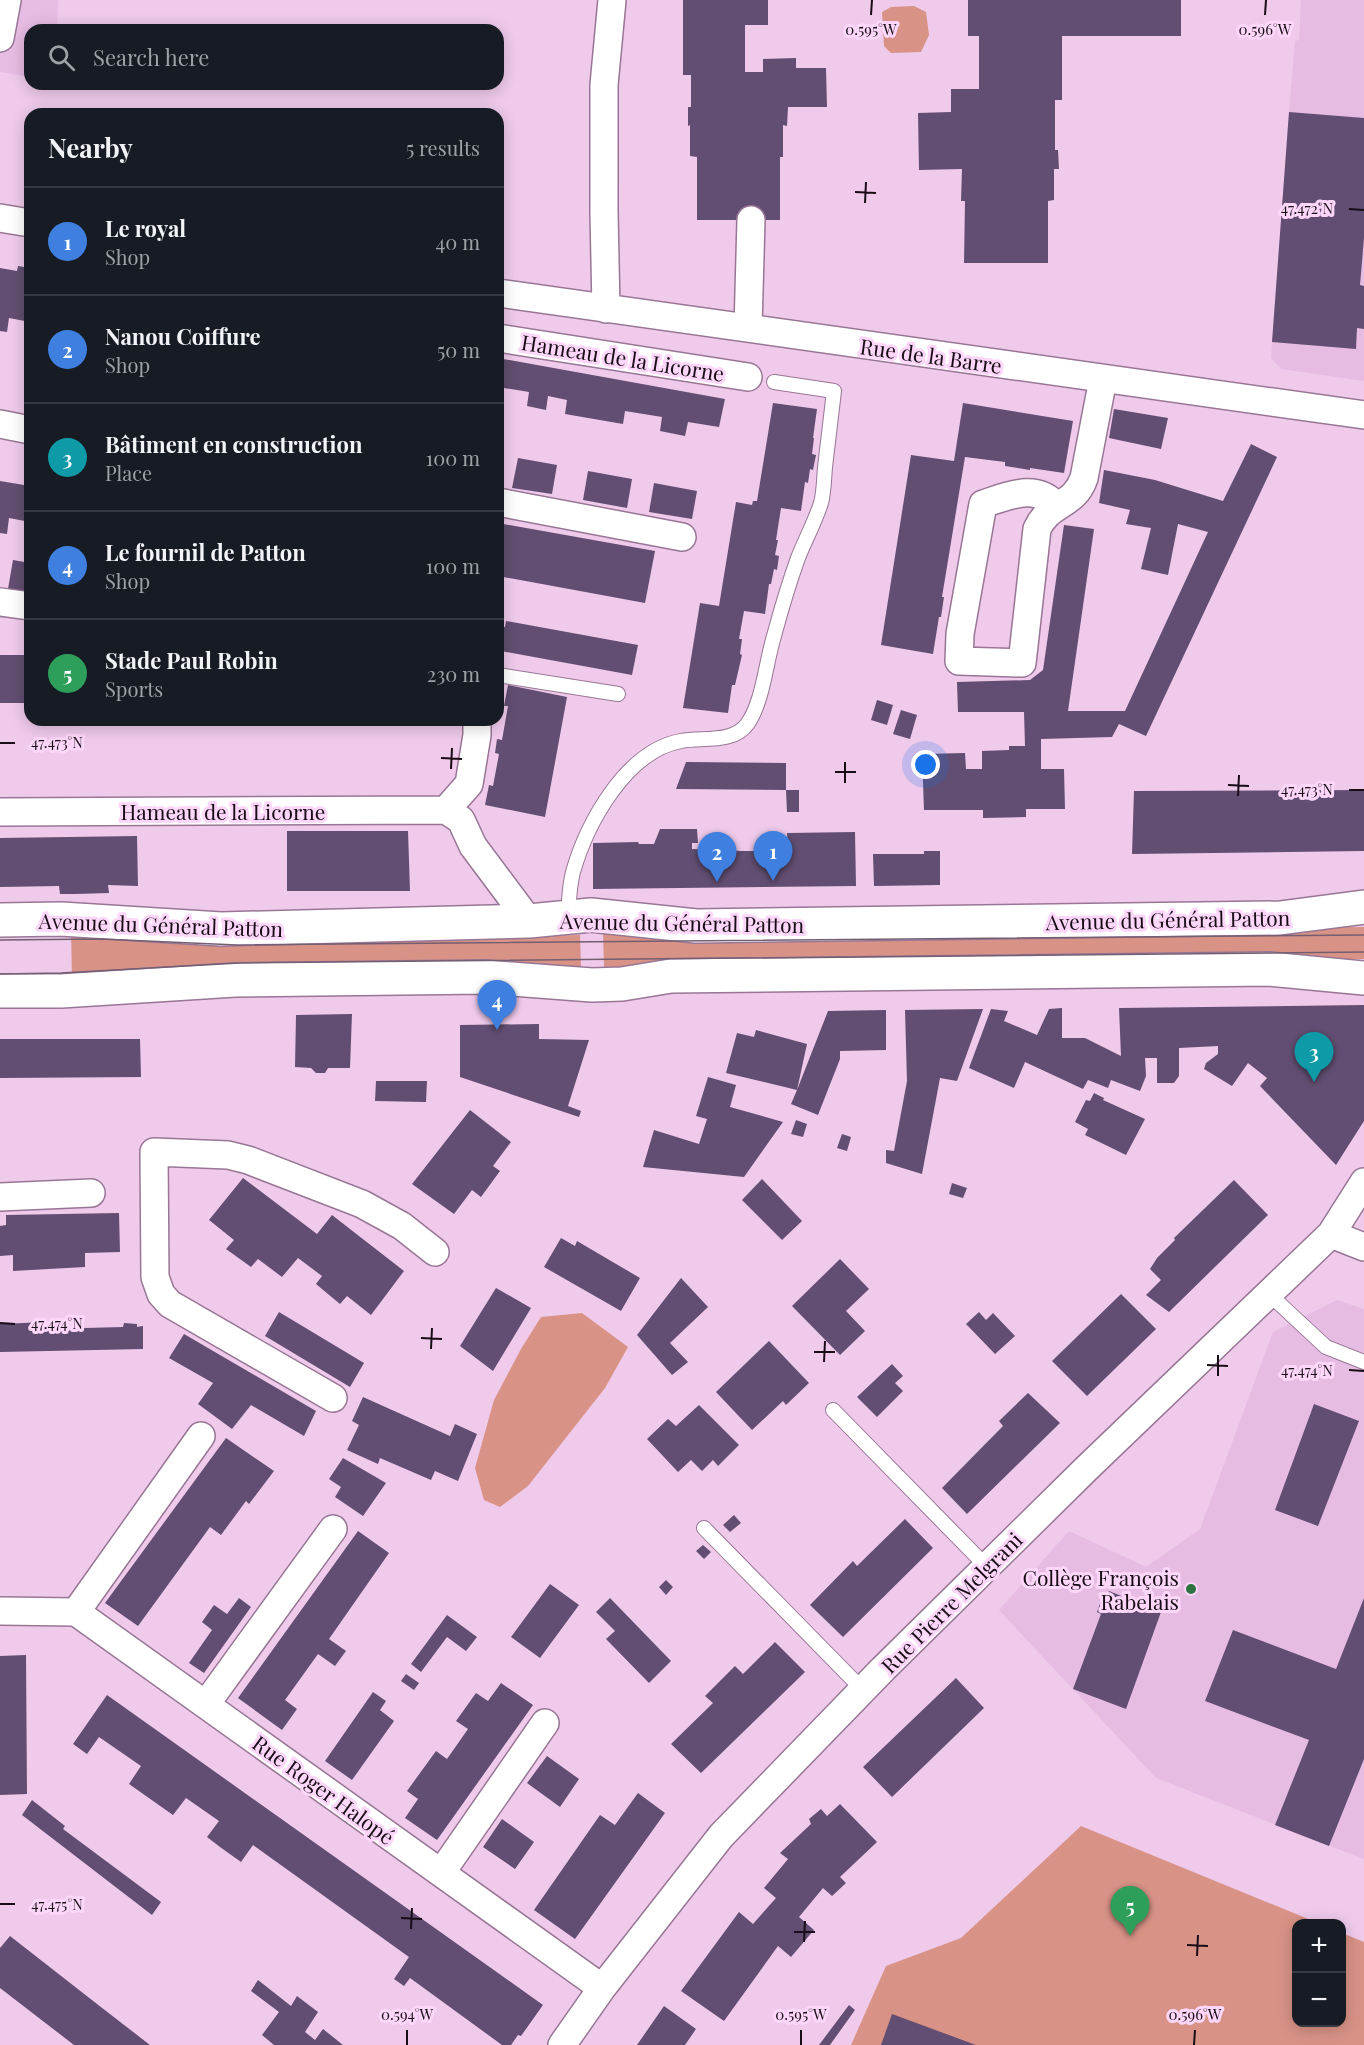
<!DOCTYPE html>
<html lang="en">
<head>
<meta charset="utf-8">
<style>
	:root { --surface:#171b24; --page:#242831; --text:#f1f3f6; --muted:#9ea1a6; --line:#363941; --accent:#d93025 }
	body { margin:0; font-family:"Playfair Display",serif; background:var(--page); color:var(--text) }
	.controls { position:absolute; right:18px; bottom:18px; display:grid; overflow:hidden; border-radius:12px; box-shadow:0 3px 15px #0003 }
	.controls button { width:54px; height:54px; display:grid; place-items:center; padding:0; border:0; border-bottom:2px solid var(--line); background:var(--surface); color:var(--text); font:30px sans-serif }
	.you { position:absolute; left:926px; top:765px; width:21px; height:21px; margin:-15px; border:4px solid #fff; border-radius:50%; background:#1a73e8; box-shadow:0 0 0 9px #1a73e833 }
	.badge { display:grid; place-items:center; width:39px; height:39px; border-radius:50%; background:var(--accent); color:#fff; font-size:20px; font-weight:700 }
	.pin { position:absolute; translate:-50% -50px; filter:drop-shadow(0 2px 3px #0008) }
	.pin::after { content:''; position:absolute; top:32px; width:21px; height:18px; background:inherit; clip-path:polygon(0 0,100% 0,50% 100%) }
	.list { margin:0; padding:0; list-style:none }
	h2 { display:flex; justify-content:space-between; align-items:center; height:78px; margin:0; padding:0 24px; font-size:26px }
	h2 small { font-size:20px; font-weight:400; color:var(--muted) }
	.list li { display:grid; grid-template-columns:39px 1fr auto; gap:18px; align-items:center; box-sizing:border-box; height:108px; padding:0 24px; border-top:2px solid var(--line) }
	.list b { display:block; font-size:22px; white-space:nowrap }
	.list p { margin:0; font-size:20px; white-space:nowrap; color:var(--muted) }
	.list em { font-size:20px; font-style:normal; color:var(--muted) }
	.icon { flex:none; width:33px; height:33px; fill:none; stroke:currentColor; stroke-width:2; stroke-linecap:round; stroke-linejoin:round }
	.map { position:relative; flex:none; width:1364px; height:2045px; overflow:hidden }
	.search { position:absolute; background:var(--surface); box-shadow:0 3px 15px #0003; left:24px; top:24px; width:480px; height:66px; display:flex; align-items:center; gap:15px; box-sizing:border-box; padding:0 21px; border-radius:18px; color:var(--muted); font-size:22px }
	.panel { position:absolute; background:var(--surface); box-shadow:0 3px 15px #0003; left:24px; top:108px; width:480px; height:618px; border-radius:18px }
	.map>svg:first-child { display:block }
	.built { fill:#e7bce3 }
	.green { fill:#d99286 }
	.building { fill:#624e72 }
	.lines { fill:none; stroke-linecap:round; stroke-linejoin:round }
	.service-casing { stroke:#987695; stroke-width:16 }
	.minor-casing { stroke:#987695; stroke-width:30 }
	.tertiary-casing { stroke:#987695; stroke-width:36 }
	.service { stroke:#fff; stroke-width:14 }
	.minor { stroke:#fff; stroke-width:27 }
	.tertiary { stroke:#fff; stroke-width:33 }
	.tram { stroke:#745e72; stroke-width:1.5 }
	.ticks { fill:none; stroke:#180c17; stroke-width:2 }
	.poi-dot { fill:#2d7340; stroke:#fdd7f9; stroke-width:2 }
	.labels { text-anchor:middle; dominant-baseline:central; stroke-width:6; stroke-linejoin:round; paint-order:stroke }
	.street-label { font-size:21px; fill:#180c17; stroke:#fdd7f9 }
	.poi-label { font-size:21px; fill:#180c17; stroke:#fdd7f9; text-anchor:end }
	.ticks-label { font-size:15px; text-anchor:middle; fill:#180c17; stroke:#fdd7f9; stroke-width:6; stroke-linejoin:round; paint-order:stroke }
</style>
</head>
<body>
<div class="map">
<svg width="1364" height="2045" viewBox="0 0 1364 2045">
	<rect width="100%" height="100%" fill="#efcaeb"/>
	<path class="built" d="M0,0H58L57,30H30V77L0,72Z
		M1301,0H1364V381L1281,369L1271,358L1289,112L1295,41L1299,40Z
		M1337,1300L1364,1309V1859L1156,1778L999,1610L1069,1531L1146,1567L1200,1529L1273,1332Z"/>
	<path class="green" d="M914,6L926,12L929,35L921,52L891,53L884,46L882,12L891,7Z
		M1364,927V959L604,967L603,934Z
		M71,930L490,937L580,935L581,966H472L72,980Z
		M582,1313L628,1347L605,1388L528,1486L500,1507L484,1500L475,1468L494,1400L521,1349L541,1317Z
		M1081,1826L1318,1923L1296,1924V2022H1342V1933L1364,1942V2045H851L886,1966L961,1938Z"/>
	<path class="building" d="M683,0H768V25H745V72H763V59L796,58V68H826L827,107H788L787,126L783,125V157H780V220H697V157L690,156V125L688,126V107H691V75H683Z
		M968,0H1181V36H1062V100H1055V150H1058L1059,169H1054V200L1048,201V263H964L965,201H961L962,169L919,170L918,113L951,112V89H979V36H968Z
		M1289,112L1364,118V238L1360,285L1364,286V329L1357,328L1356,349L1272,342Z
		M18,266L30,268V322L9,318L7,332L0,331V268L17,271Z
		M498,358L725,399L719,427L688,422L685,436L660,431L662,417L625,411L623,424L565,414L567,400L548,396L546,410L527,406L529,392L498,387Z
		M773,403L817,409L813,438H814L812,454L816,455L813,470L810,469L808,483L805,482L801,511L781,508L776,540H778L775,555L779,556L777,570L774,569L771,584H769L765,614L744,611L739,639H742L740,654L742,655L735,685H732L728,713L683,708L700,603L719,606L736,502L752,505L753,501H757Z
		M963,403L1073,421L1064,473L1030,468V470L1005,466V462L965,457L942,597H944L941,617H939L933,654L881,645L911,455L954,461Z
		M1114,409L1168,418L1161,449L1109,438Z
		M1251,444L1277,457L1146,736L1119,724L1112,737L1041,739V769H1064L1065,809H1026V817L983,818V810H924L922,754L965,753L966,769H982V751L1009,750V746H1025L1024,712H958L957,682L1030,680L1043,670L1064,525L1094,529L1068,711H1125L1208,532L1178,524L1168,575L1141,569L1151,528L1126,524L1130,510L1099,503L1104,470L1155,480L1223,501Z
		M498,454L503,455L499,474H498Z
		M518,458L557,465L552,494L512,488Z
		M588,471L632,479L627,508L583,500Z
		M0,481L30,486V522L9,518L7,534L0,533Z
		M654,483L697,491L692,519L649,512Z
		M498,523L655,551L645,603L498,576Z
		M13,560L30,563L29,593L8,589Z
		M506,621L638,645L632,675L501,651L498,660V626L505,627Z
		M0,655H30V703H0Z
		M508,685L567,697L545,817L485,805L489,785L493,786L499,754L495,753L497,739L502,740L508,706H504Z
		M877,700L893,705L887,725L871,720Z
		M901,710L917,715L910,739L893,734Z
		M686,762L786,763V790H799V812H787L786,790L676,789Z
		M1364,790V851L1132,854L1134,791Z
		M660,829H697L698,843H692V849L742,851H788L787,833L855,832L856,886L593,889V843L638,842L639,844H654Z
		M287,831H408L410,891H287Z
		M137,836L138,886L108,885L109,893L75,894H60L59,886L0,887V838Z
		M924,851H940V885L874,886L873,854H924Z
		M1364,1005V1121L1336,1165L1260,1086L1267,1078L1248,1063L1232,1086L1204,1069L1206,1063L1218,1054V1046L1179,1048V1076L1174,1083H1157V1058H1145L1146,1076L1140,1091L1111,1080L1108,1088L1088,1080L1083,1089L1025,1062L1014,1088L969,1068L991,1009L1008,1011L1004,1021L1037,1035L1049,1009L1062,1008V1038H1085L1121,1056L1119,1008Z
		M983,1009L957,1081L940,1078L922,1174L886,1163V1150L894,1151L907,1081L905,1010Z
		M886,1010V1050L840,1051V1059L818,1115L791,1104L797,1090L726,1073L737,1033L754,1037L756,1030L807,1044L797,1090L828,1011Z
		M352,1014L350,1068H328L325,1073H316L311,1068L295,1067L296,1015Z
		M539,1024V1039L589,1040L568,1106L581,1111L579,1117L460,1077V1025Z
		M0,1039H140L141,1077L0,1078Z
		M708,1077L736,1085L730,1107L783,1122L744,1177L643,1167L654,1130L699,1144L707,1119L696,1116Z
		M376,1081H427L426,1102L375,1101Z
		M1094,1093L1104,1098L1103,1100L1145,1119L1126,1155L1085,1135L1088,1129L1075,1122L1086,1100L1090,1101Z
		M470,1110L511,1142L493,1166L500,1171L481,1197L472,1190L454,1214L412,1184Z
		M796,1120L807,1124L803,1137L791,1134Z
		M842,1134L851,1137L847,1151L837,1148Z
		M243,1178L317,1234L332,1215L404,1271L371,1315L347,1296L340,1304L316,1284L322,1276L298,1258L282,1277L258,1259L251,1267L226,1249L234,1240L209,1220Z
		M762,1179L802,1221L782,1240L742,1200Z
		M1234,1180L1268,1215L1169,1312L1146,1295L1161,1280L1150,1269L1157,1258L1175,1240L1174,1238Z
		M952,1183L967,1188L963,1198L949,1194Z
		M119,1213L120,1252L85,1253V1267L13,1271V1255L0,1256V1226L6,1225V1215Z
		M561,1238L575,1246L577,1241L640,1278L621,1311L544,1267Z
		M840,1259L869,1289L846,1311L865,1331L840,1355L792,1306Z
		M681,1278L708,1307L670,1343L688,1362L672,1375L637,1335Z
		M496,1288L531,1308L493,1371L460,1346Z
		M1121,1294L1156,1329L1087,1396L1052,1361Z
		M279,1312L364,1363L350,1387L265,1336Z
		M979,1312L986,1320L993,1313L1015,1336L995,1354L966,1324Z
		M46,1322V1329L123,1327L124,1323L137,1324V1327L143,1326V1349L0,1352V1324Z
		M184,1334L316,1411L304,1436L251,1405L232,1429L198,1404L213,1383L169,1358Z
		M769,1341L809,1383L786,1405L783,1401L752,1430L716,1392Z
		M892,1364L903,1376L895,1383L903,1391L877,1417L857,1397Z
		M1028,1393L1060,1423L967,1514L942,1488L1003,1426L999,1421Z
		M363,1397L450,1436L455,1424L477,1434L458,1481L435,1471L431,1480L380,1458L378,1464L347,1450L359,1425L352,1421Z
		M1314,1404L1359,1421L1318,1526L1275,1510Z
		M699,1405L739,1445L718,1466L713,1460L702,1471L691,1460L678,1472L647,1439L668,1419L676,1426Z
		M226,1438L274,1471L249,1504L246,1501L221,1535L210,1527L138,1626L105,1603Z
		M343,1458L386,1483L363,1516L335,1497L341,1487L329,1479Z
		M734,1515L741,1523L730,1532L723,1525Z
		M905,1519L933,1548L843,1637L810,1605L853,1561L857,1566Z
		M358,1531L389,1553L329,1639L346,1651L335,1666L318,1654L285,1700L297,1709L282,1730L238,1698Z
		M703,1545L711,1552L704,1559L696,1551Z
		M666,1580L673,1587L666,1595L659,1587Z
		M550,1584L579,1605L540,1658L511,1637Z
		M1109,1591L1161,1612L1126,1709L1073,1689L1101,1614L1097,1612L1101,1601L1105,1603Z
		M239,1598L251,1607L204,1673L189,1663L212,1630L202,1622L214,1605L227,1614Z
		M610,1598L671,1661L649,1683L606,1639L615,1631L596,1612Z
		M1364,1598V1759L1329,1846L1275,1825L1309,1740L1205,1701L1233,1630L1336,1669Z
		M447,1615L477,1637L466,1651L447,1637L421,1672L411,1664Z
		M775,1642L805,1672L701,1773L671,1744L713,1703L705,1696L735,1666L743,1674Z
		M26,1655L27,1794L0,1795V1656Z
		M406,1674L419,1683L414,1690L401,1681Z
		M956,1678L984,1708L892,1797L863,1767Z
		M501,1683L533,1705L437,1840L405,1818L418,1799L407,1791L436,1751L447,1759L468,1729L456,1721L476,1693L488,1701Z
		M373,1692L386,1701L380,1710L394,1721L352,1780L325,1761Z
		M107,1695L543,2005L521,2036L518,2035L511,2045H502L410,1978L404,1986L394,1979L409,1957L253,1845L241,1862L220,1847L207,1837L219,1821L186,1798L173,1815L129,1784L141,1766L99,1737L87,1754L73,1744Z
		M547,1756L579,1779L560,1807L527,1783Z
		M638,1793L665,1813L575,1939L534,1910L600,1815L615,1825Z
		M32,1800L65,1826L63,1829L161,1902L152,1915L22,1815Z
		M840,1804L877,1842L840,1877L846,1883L832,1896L823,1888L799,1917L814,1930L791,1957L778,1946L724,2021L681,1991L739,1912L753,1924L776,1898L764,1888L788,1859L780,1853L811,1824L809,1819L821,1809L827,1816Z
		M502,1819L534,1842L515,1869L483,1847Z
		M10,1936L97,2004L150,2045H74L0,1988V1948Z
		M258,1980L291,2006L297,1996L318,2012L305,2032L315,2040L323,2029L343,2045H274L262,2035L279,2012L251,1991Z
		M849,2005L855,2010L830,2045H819Z
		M664,2006L696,2029L685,2045H637Z
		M892,2014L976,2045H881Z"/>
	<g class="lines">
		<g class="service-casing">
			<path id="service" d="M498,675L618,694
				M568,917C569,902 569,887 573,872C587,823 626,751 681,741C703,737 734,744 748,723C763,701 766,662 774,636C781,610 789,583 798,558C805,540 815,522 821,503C824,492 824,479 825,467C828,442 831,416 834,391L774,382
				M1269,1294L1326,1347L1364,1362
				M833,1410L987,1567
				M704,1528L863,1690"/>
		</g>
		<g class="minor-casing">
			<path id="minor" d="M0,38L7,0
				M0,218L30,223
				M498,293L1364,415
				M606,309L604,212V85L612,0
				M748,328L751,220
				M498,338L748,377
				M0,424L30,430
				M498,502L682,537
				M1057,507C1037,482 1008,496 983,504L960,634L959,661L1022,663L1037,529C1049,502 1074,507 1084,478L1103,379
				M0,602L30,606
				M446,810L469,784L477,735V720
				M0,812L446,810L461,820L473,846L529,921
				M0,1197L91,1193
				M1331,1234L1364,1247
				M333,1398L170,1304L161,1294L155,1277L154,1152L228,1155L248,1160L362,1204L402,1226L435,1252
				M0,1611L76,1612L602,1988
				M76,1612L201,1436
				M206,1704L333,1529
				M441,1873L545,1723
				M562,2045L602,1988L721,1836L883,1669L1087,1468L1331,1234L1364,1182"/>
		</g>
		<g class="tertiary-casing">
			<path id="tertiary" d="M0,920L61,919L221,929L529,921L591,915L696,926L1280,918L1364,907
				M0,991H61L235,980L484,977L592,985L622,984L671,976L1269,969L1364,978"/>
		</g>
		<use href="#service" class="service"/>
		<use href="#minor" class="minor"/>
		<use href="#tertiary" class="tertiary"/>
		<path class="tram" d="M0,940L101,939L237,945L1364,935
			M0,974L61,973L239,963L1364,952"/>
	</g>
	<path class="ticks" d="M871,15L872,0M1265,15L1266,0M855,192L876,193M865,203L866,182M1349,209L1364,210M0,743H15M441,758L462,759M451,769L452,748M835,772H856M845,783V762M1228,785L1249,786M1349,790H1364M1238,796L1239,775M0,1323L15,1324M421,1338L442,1339M431,1349L432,1328M814,1352H835M824,1362L825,1341M1207,1365L1228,1366M1349,1370L1364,1371M1218,1376V1355M0,1904H15M401,1918L422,1919M411,1929L412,1908M794,1932H815M804,1942L805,1921M1187,1945L1208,1946M1197,1956L1198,1935M407,2045V2030M801,2045V2030M1194,2045L1195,2030"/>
	<circle class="poi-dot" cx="1191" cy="1589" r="6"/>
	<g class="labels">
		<g class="street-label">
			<text transform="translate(931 355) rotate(8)">Rue de la Barre</text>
			<text transform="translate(623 357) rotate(9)">Hameau de la Licorne</text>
			<text x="223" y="811">Hameau de la Licorne</text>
			<text transform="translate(1168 919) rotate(-1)">Avenue du Général Patton</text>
			<text transform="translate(682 922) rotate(1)">Avenue du Général Patton</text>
			<text transform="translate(161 924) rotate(2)">Avenue du Général Patton</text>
			<text transform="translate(951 1602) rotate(-45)">Rue Pierre Melgrani</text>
			<text transform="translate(324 1789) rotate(36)">Rue Roger Halopé</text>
		</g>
		<g class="poi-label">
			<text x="1179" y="1577">Collège François<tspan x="1179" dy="24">Rabelais</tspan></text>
		</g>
	</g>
	<g class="ticks-label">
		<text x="871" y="35">0.595°W</text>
		<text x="1265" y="35">0.596°W</text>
		<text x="1307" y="214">47.472°N</text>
		<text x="57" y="748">47.473°N</text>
		<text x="1307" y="795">47.473°N</text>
		<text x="57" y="1329">47.474°N</text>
		<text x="1307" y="1376">47.474°N</text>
		<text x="57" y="1910">47.475°N</text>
		<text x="407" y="2020">0.594°W</text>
		<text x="801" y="2020">0.595°W</text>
		<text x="1195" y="2020">0.596°W</text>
	</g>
</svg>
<div class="controls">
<button>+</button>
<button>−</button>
</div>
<div class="you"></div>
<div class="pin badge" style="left:773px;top:881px;background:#3f7fe0">1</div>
<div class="pin badge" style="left:717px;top:882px;background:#3f7fe0">2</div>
<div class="pin badge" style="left:1314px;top:1082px;background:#0f9aa8">3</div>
<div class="pin badge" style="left:497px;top:1030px;background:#3f7fe0">4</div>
<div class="pin badge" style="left:1130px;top:1936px;background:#2e9e5b">5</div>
<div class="search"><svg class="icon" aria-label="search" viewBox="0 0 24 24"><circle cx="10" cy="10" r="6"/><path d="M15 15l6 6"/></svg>Search here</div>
<section class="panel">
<h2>Nearby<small>5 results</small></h2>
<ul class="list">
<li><span class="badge" style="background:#3f7fe0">1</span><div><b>Le royal</b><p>Shop</p></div><em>40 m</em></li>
<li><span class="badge" style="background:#3f7fe0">2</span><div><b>Nanou Coiffure</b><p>Shop</p></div><em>50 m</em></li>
<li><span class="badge" style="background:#0f9aa8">3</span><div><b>Bâtiment en construction</b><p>Place</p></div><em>100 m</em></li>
<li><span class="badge" style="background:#3f7fe0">4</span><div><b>Le fournil de Patton</b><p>Shop</p></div><em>100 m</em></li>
<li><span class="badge" style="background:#2e9e5b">5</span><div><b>Stade Paul Robin</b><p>Sports</p></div><em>230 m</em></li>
</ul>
</section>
</div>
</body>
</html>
